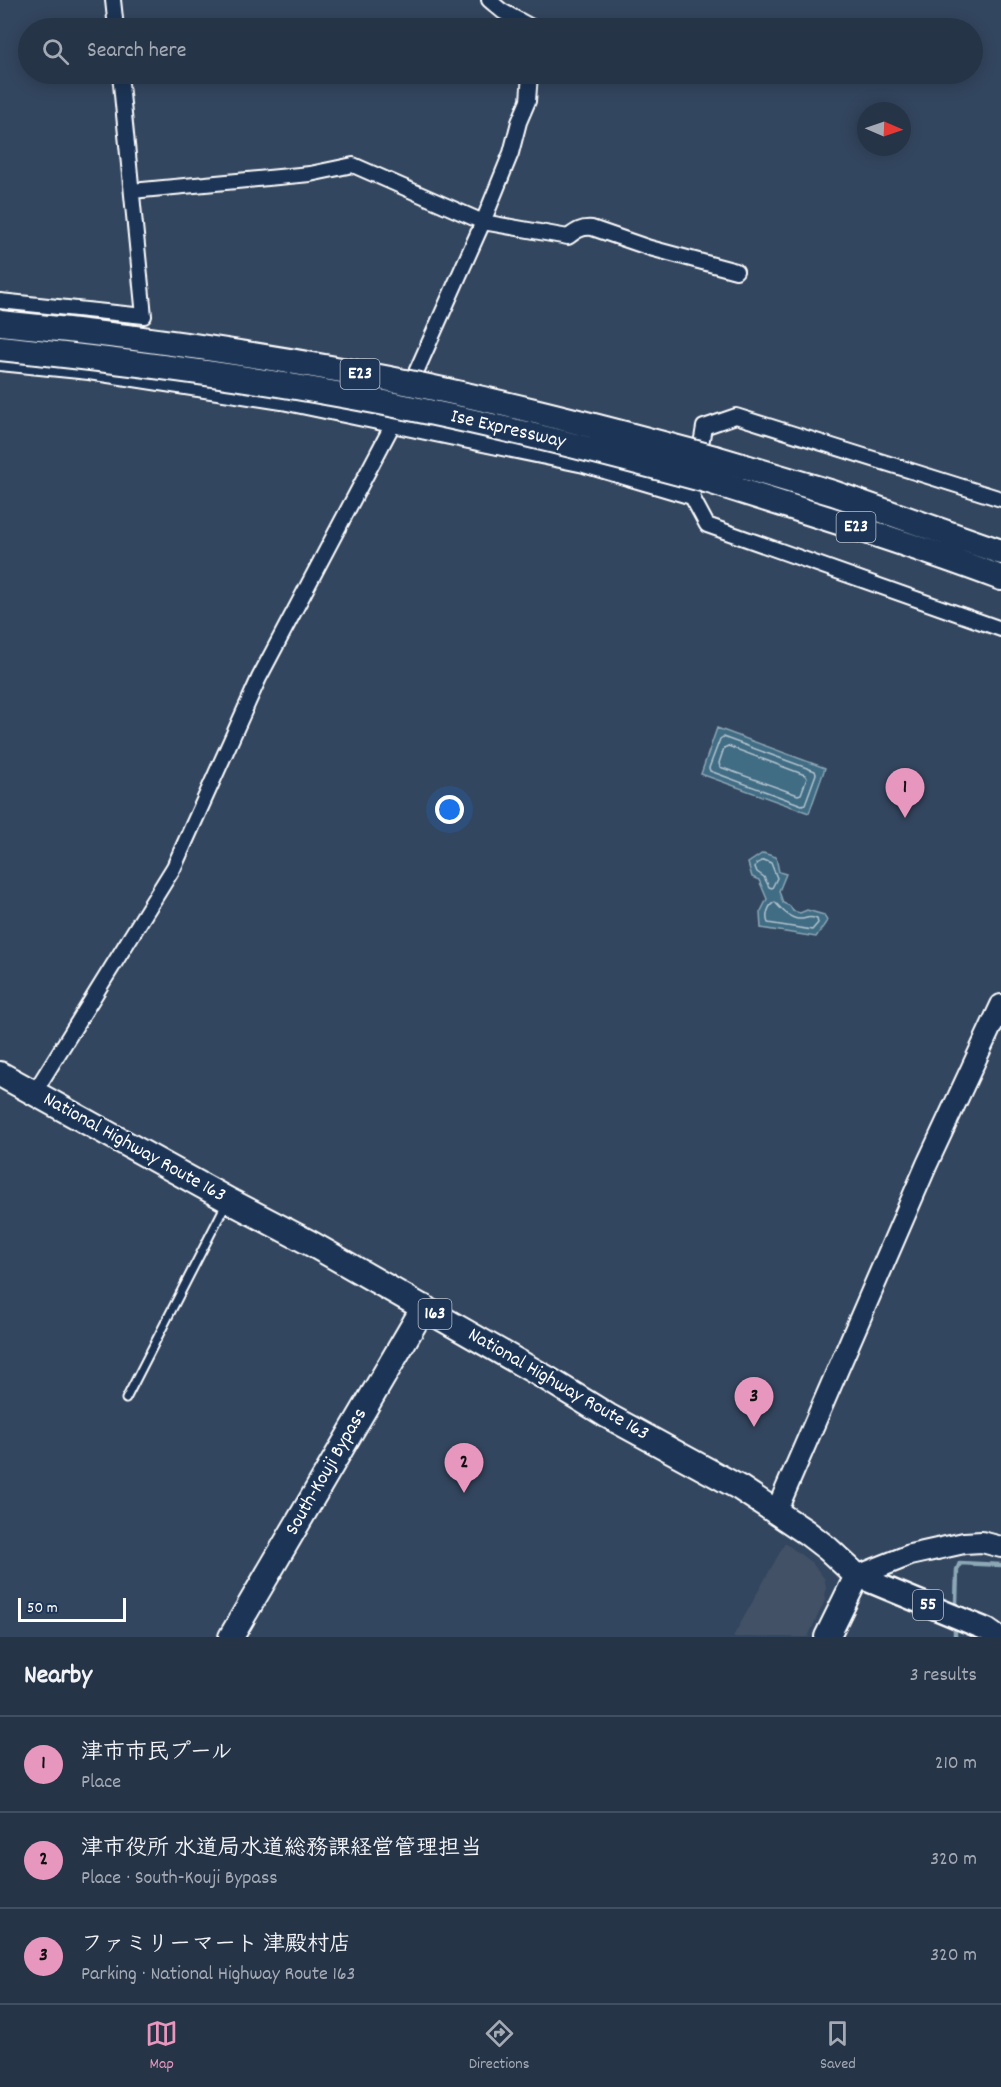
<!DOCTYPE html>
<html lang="en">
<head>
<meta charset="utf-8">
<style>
	:root { --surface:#263447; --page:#323f52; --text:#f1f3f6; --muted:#a4aab4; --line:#424f60; --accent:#e797bd }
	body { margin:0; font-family:Dekko,"Klee One",sans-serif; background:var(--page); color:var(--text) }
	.compass { position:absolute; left:857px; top:102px; width:54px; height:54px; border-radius:50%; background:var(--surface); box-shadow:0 3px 15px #0003; rotate:92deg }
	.scale { position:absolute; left:18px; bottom:15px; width:108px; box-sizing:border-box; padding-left:6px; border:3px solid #fff; border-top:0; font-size:16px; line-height:21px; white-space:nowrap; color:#fff; -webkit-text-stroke:4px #1d3557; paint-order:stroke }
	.you { position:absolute; left:450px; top:810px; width:21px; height:21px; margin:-15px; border:4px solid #fff; border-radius:50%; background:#1a73e8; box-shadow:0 0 0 9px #1a73e833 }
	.badge { display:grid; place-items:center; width:39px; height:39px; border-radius:50%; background:var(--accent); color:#111; font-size:20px; font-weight:700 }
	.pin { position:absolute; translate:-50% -50px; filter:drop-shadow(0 2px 3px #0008) }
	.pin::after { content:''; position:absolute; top:32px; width:21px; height:18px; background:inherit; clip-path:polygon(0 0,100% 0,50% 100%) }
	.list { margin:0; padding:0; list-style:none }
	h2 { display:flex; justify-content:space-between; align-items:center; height:78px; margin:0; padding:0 24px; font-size:26px }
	h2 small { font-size:20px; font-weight:400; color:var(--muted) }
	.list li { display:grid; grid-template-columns:39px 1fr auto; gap:18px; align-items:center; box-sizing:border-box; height:96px; padding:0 24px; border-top:2px solid var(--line) }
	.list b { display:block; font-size:22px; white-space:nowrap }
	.list p { margin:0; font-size:20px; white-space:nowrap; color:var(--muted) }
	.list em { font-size:20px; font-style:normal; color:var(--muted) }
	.icon { flex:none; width:33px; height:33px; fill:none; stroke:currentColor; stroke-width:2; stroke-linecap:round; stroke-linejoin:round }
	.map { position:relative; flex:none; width:1001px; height:1637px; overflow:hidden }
	.search { position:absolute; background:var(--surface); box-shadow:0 3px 15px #0003; left:18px; right:18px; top:18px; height:66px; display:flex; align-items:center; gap:15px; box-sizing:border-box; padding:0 21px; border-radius:33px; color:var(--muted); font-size:22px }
	.sheet { height:366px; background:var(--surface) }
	nav { display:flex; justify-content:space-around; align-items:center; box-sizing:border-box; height:84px; border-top:2px solid var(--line); background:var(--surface); font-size:16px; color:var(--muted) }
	nav a { display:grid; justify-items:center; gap:3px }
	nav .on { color:var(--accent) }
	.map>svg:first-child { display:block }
	.built { fill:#425165 }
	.water { fill:#406c84; stroke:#8ca7b5; stroke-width:1.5 }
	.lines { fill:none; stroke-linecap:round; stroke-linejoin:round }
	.shore { stroke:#b3c4ce; stroke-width:1.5 }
	.stream { stroke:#8ca7b5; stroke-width:4.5 }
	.lane-casing { stroke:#fff; stroke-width:11 }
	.street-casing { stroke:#fff; stroke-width:18 }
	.secondary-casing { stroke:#fff; stroke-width:24 }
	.primary-casing { stroke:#fff; stroke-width:26 }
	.highway-casing { stroke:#fff; stroke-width:28 }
	.lane { stroke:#1d3557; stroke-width:7 }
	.street { stroke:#1d3557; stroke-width:14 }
	.secondary { stroke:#1d3557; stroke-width:20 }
	.primary { stroke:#1d3557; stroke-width:21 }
	.highway { stroke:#1d3557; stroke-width:24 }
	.highway-bridge-casing { stroke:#fff; stroke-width:28; stroke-linecap:butt }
	.highway-bridge { stroke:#1d3557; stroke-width:24 }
	.labels { text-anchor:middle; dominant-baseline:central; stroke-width:5; stroke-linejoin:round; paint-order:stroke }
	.shield { fill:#1d3557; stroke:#bbc2cd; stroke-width:1.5 }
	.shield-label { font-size:18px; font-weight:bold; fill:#fff }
	.street-label { font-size:20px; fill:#fff; stroke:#1d3557 }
</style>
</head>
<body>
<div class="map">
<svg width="1001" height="1637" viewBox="0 0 1001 1637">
	<rect width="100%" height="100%" fill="#33465f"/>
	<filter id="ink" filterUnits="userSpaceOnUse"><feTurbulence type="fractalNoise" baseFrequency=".0167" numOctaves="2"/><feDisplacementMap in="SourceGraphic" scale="12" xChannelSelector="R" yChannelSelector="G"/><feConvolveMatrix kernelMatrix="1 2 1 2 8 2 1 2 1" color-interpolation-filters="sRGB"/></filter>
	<g filter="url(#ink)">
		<path class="built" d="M785,1543L812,1563L824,1578L826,1587L825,1600L808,1637H733Z"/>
		<path class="water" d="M717,728L825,768L809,813L701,774Z
			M763,853L776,857L779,872L786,874L779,891L783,903L790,906L793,911L800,913L807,910L824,915L827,921L816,937L761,928L760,913L767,899L759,880L752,877L748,863Z"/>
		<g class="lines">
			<path class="shore" d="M723,737L815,771L816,774L805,804L802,805L710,771L709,768L720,739Z
				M728,746L805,775L807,778L801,794L798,795L720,767L719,763L724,748Z
				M764,860L771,863L777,878L772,888L769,887L764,877L757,872L755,867L756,864Z
				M775,902C780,908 789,918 798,919C807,920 806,915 817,919L818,923L812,930L768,923C765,916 768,905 775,902Z"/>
			<path class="stream" d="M956,1603L957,1570L960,1563L1001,1565
				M955,1637V1630"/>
			<g class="lane-casing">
				<path id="lane" d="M126,1399L227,1202"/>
			</g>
			<g class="street-casing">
				<path id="street" d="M113,0L116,28
					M489,0L502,11L533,28
					M132,191L310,174L353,165L483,222L568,237C576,231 581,227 592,228L650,248L736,271
					M0,301L144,316L120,74
					M0,363L89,372L282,402L584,465L692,497
					M1001,499L736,416L704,427L692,497L707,525L1001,629
					M34,1093L174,867L259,678L392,426L483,222L511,153L519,122L528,101L530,74"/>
			</g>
			<g class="secondary-casing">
				<path id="secondary" d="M776,1512L927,1164L1001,1005
					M857,1576L910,1555L964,1543L982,1542L1001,1547"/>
			</g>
			<g class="primary-casing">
				<path id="primary" d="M857,1576L988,1630L998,1637"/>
			</g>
			<g class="highway-casing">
				<path id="highway" d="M715,458L833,493L1001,552
					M709,481C807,512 905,542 1001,578
					M0,1074L228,1200L310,1243L548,1379L608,1416L740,1488L806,1532L828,1549L857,1576L827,1637
					M231,1637L424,1307"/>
			</g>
			<use href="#lane" class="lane"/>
			<use href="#street" class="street"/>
			<use href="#secondary" class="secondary"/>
			<use href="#primary" class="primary"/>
			<use href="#highway" class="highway"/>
			<g class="highway-bridge-casing">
				<path id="highway-bridge" d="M0,323C116,334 232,350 347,371C471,393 593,425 715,458
					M0,348C115,360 229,374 342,395C466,417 588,448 709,481"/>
			</g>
			<use href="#highway-bridge" class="highway-bridge"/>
		</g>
	</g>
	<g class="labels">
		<g class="shield">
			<rect x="340.5" y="359" width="39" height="30" rx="4.5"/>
			<rect x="836.5" y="512" width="39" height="30" rx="4.5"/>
			<rect x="418.5" y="1299" width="33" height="30" rx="4.5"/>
			<rect x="913" y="1590" width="30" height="30" rx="4.5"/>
		</g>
		<g class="shield-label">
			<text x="360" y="374">E23</text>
			<text x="856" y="527">E23</text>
			<text x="435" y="1314">163</text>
			<text x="928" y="1605">55</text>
		</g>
		<g class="street-label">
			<text transform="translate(508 430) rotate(13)">Ise Expressway</text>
			<text transform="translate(134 1148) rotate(29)">National Highway Route 163</text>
			<text transform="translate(558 1385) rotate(30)">National Highway Route 163</text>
			<text transform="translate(327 1472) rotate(-60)">South-Kouji Bypass</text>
		</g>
	</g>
</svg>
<svg class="compass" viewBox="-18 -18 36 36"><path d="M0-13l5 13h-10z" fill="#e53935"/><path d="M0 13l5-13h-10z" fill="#a4aab4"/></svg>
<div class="scale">50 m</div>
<div class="you"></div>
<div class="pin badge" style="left:905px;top:818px">1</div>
<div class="pin badge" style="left:464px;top:1493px">2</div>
<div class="pin badge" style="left:754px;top:1427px">3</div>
<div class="search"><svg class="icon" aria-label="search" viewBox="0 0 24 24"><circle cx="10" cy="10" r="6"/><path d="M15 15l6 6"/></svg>Search here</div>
</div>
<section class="sheet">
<h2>Nearby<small>3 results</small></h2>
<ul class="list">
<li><span class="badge">1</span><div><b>津市市民プール</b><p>Place</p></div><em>210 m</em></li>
<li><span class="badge">2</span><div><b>津市役所 水道局水道総務課経営管理担当</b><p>Place · South-Kouji Bypass</p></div><em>320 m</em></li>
<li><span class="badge">3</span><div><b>ファミリーマート 津殿村店</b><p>Parking · National Highway Route 163</p></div><em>320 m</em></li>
</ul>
</section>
<nav>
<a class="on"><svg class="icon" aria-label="map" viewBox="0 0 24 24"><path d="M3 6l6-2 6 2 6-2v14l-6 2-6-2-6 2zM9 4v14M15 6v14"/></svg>Map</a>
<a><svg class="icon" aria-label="directions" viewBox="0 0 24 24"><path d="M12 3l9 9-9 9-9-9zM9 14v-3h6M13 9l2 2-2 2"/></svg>Directions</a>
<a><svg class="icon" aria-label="saved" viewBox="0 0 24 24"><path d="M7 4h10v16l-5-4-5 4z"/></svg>Saved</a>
</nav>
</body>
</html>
